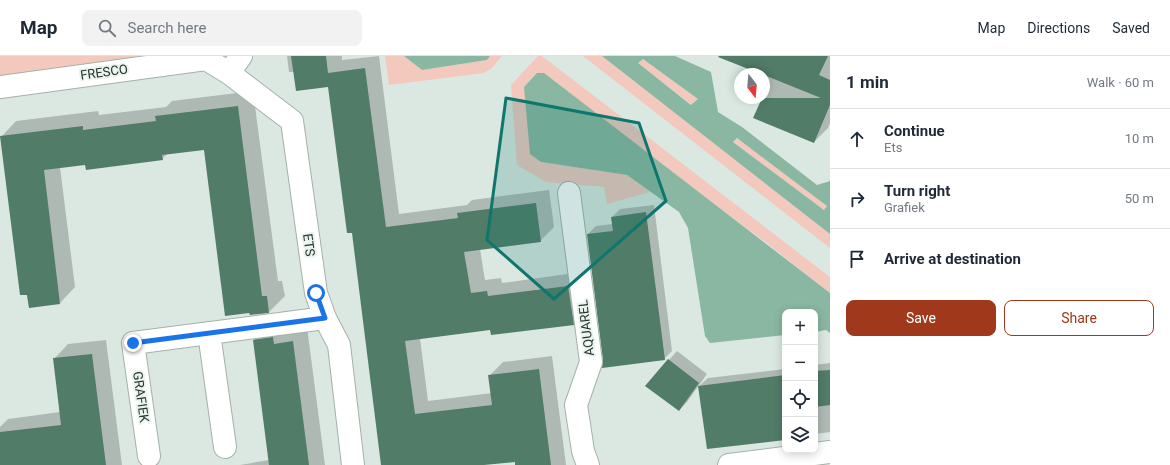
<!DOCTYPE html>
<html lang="en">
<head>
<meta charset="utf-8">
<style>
	:root { --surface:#fff; --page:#f2f2f3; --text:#1f2937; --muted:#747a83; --line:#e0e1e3; --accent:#a0381b }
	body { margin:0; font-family:Roboto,sans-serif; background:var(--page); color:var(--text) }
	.controls { position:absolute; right:12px; bottom:12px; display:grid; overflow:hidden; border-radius:8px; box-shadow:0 2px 10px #0003 }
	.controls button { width:36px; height:36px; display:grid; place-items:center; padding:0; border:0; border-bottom:1px solid var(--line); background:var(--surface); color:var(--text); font:20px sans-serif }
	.compass { position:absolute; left:734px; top:12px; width:36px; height:36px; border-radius:50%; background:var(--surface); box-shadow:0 2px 10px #0003; rotate:164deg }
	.stop { position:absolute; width:12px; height:12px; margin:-9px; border:3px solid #1a73e8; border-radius:50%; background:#fff }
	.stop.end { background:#1a73e8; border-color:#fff; box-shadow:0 1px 4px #0008 }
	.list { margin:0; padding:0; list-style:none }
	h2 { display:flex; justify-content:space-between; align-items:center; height:52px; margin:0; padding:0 16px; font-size:17px }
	h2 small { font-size:13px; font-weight:400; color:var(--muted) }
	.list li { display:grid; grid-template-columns:26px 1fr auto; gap:12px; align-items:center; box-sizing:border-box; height:60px; padding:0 16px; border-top:1px solid var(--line) }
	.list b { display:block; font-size:15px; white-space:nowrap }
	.list p { margin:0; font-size:13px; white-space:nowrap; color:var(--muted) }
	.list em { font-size:13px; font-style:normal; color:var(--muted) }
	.actions { display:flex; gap:8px; padding:12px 16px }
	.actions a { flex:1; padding:9px 0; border:1px solid var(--accent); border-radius:8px; text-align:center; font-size:14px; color:var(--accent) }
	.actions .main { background:var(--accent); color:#fff }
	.icon { flex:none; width:22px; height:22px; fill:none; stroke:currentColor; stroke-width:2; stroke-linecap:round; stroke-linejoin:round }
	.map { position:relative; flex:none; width:830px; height:409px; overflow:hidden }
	header { display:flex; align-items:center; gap:24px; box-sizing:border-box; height:56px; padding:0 20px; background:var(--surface); border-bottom:1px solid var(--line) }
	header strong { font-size:19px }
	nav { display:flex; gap:22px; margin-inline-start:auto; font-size:14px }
	.search { width:280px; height:36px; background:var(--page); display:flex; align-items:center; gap:10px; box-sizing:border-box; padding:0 14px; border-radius:8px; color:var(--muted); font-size:15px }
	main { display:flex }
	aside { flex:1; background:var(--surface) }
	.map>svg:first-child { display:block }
	.green { fill:#f3c9be }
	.water { fill:#89b7a1; fill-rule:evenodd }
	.shadow { fill:#0003 }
	.building { fill:#517c68 }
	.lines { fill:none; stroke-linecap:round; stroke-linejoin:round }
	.minor-casing { stroke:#a5b1ab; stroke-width:24 }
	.minor { stroke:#fff; stroke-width:22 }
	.route { stroke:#1a73e8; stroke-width:5 }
	.marked { fill:#0f766e; fill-opacity:0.2; stroke:#0f766e; stroke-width:3; stroke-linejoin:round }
	.labels { text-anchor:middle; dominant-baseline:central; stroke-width:4; stroke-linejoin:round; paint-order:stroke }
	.street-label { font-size:13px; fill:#2c312e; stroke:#e8f5ee }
</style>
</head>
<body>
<header>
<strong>Map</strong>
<div class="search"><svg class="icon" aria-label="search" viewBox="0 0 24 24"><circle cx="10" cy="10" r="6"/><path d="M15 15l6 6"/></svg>Search here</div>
<nav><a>Map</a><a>Directions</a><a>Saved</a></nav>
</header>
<main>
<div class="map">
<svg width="830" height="409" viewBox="0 0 830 409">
	<rect width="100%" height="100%" fill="#dbe8e1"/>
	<path class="green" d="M0,0H135V3L0,20Z
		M385,0H404L422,14L487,4L490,0H502L492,12L484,17L389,29Z
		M538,0H542L830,221V237L764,185L537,17L524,31L541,106L627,119L650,136L607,148L604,131L546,126L517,109L511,29Z
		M583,0H602L830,178V192Z
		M643,3L698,43L692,49L637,7Z
		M738,82L827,150L824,154L733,86Z"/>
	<path class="water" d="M404,0H490L487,4L422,14Z
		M602,0H675L711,16L718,56L742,71L817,129L830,125V178ZM643,3L698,43L691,49L638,7ZM737,82L827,150L824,154L733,86Z
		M537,17H544L830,237V277L826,274L815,276V256H785V279L710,287L705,280L688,172L679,156L627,119L541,106L530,98L524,31Z"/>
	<path class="shadow" d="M287,0H342V4L379,0L399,158L467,149L472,144L549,134L554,171L540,185L480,193L485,224L501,222L502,227L582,216L587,254L573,268L491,273L420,282L428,345L492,337L489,320L503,306L552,300L566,409H516V404L480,409H382L353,176L329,30L294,16H289Z
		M719,0H830V67L828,72L814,86L762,42H764V18H751L752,14Z
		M253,35L278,225H282L285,240L269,256L251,258L205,92L168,97L162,103L86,108L60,111L75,231L60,247L29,251L1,81L16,65L98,55L99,59L166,51L172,45Z
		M654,149L672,295L664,303L604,304L588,178L596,170L613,168L612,161L620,153Z
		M269,270L307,271L325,409H240L269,404L254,284Z
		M106,284L122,409H0V371L8,363L60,356L54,303L68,288Z
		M677,295L707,318L687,346L679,354L669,304Z
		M830,307V376L815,378V309Z
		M785,313V382L699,330L708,322Z"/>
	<path class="building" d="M291,0H326L328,17L365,12L386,171L458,162L457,157L536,147L541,186L464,196L471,237L487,235L488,240L568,230L574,269L491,279L490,274L405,285L415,358L492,349L488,319L539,313L551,409H515V406L484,409H381L352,177H347L328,31L296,35Z
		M719,0H828L819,19L830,24V49L814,87L753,62L762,42H821L764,19V18H761L718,1Z
		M238,50L262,240H267L269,257L250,259L249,257L225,260L204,94L162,99L163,104L86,114L85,109L44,114L60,248L29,252L27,239H20L0,80L83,70V74L156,65L155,60Z
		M646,156L665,304L602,312L603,304L587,178L613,175L611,161Z
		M273,281L274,288L293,285L309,409H269L253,284Z
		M92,298L106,409H0V376L61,369L53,302Z
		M668,303L699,327L679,355L645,330Z
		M830,314V349L815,351V315Z
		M785,319V384L707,393L698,330Z"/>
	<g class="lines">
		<g class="minor-casing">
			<path id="minor" d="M241,0L229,17L292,65L316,237L325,262L339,289L353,409
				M0,31L206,3L229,17
				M569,137L591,306L576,349L583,395L588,409
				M209,277L225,391
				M149,400L133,287L325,262
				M729,409L830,396"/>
		</g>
		<use href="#minor" class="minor"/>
	</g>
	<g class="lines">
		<path class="route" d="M133,287L325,262L316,237"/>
	</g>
	<path class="marked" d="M506,42L639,67L666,145L554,243L487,184Z"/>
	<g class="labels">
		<g class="street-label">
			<text transform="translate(104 16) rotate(-8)">FRESCO</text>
			<text transform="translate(309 189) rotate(82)">ETS</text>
			<text transform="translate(586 272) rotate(-97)">AQUAREL</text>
			<text transform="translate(141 341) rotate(82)">GRAFIEK</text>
		</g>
	</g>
</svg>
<div class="controls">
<button>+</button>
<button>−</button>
<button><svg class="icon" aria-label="locate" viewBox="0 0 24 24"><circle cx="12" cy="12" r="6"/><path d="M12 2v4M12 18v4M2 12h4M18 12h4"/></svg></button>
<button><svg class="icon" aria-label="layers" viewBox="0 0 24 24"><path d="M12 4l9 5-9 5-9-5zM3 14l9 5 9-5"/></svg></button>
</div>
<svg class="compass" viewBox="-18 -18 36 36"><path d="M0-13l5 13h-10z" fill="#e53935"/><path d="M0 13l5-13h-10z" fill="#747a83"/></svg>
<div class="stop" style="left:316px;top:237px"></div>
<div class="stop end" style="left:133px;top:287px"></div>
</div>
<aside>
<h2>1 min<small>Walk · 60 m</small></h2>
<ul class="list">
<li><svg class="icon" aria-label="ahead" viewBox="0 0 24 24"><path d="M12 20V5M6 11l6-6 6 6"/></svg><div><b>Continue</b><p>Ets</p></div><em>10 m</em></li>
<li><svg class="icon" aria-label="right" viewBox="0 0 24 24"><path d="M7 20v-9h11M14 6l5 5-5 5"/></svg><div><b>Turn right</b><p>Grafiek</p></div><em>50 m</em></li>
<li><svg class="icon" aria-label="arrive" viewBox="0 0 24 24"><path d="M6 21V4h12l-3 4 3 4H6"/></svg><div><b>Arrive at destination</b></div></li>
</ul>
<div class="actions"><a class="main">Save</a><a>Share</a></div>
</aside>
</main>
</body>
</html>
